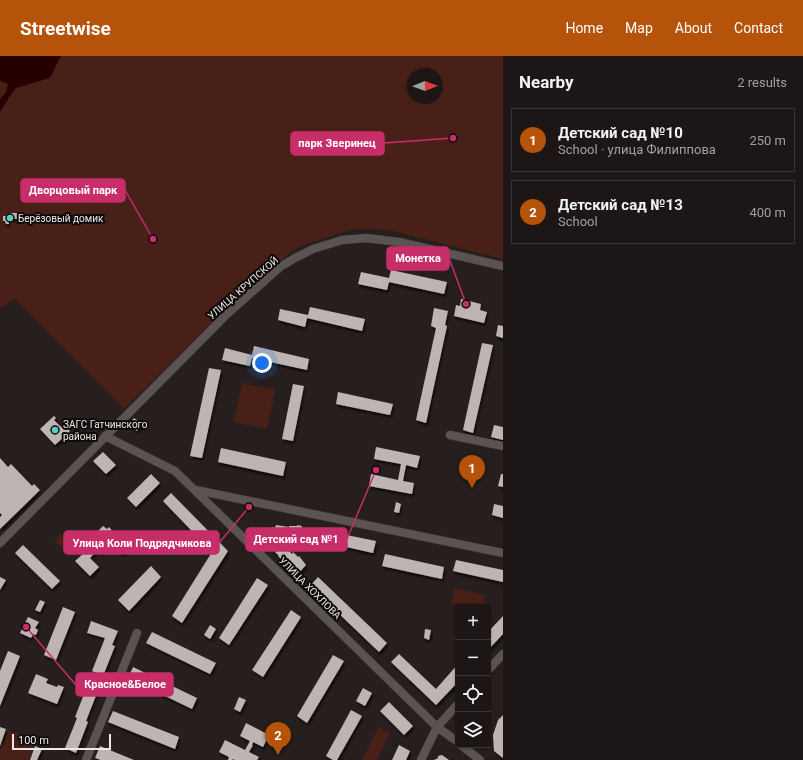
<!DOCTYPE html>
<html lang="en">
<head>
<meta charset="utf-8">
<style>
	:root { --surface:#1c1716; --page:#25201f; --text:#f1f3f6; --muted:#a09fa1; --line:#3a3635; --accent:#b45309 }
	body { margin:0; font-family:Roboto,sans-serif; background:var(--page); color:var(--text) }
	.controls { position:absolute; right:12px; bottom:12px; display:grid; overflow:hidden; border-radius:0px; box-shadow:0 1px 3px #0004 }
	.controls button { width:36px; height:36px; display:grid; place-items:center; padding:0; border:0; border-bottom:1px solid var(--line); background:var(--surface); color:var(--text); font:20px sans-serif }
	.compass { position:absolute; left:407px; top:12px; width:36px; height:36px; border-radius:50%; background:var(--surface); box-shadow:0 1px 3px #0004; rotate:89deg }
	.scale { position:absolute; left:12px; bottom:10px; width:99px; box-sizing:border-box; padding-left:4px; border:2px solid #eee9e8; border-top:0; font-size:11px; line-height:14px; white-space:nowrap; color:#eee9e8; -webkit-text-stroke:3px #0d0a09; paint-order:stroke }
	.you { position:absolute; left:262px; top:307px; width:14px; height:14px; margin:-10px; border:3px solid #fff; border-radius:50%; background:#1a73e8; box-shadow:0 0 0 6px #1a73e833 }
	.badge { display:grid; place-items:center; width:26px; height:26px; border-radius:50%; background:var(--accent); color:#fff; font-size:13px; font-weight:700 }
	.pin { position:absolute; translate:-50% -33px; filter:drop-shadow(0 1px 2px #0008) }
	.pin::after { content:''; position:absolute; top:21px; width:14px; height:12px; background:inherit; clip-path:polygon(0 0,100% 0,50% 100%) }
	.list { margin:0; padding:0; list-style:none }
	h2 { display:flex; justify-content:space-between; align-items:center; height:52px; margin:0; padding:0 16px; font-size:17px }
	h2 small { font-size:13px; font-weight:400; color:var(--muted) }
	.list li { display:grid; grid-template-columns:26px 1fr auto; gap:12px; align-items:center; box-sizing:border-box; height:64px; margin:0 8px 8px; padding:0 8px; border:1px solid var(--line); border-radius:0px }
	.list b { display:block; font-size:15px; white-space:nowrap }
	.list p { margin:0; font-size:13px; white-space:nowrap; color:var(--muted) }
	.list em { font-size:13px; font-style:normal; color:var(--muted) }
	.icon { flex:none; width:22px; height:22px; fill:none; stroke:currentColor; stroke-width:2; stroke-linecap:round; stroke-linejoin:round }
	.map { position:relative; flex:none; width:503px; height:704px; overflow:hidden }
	header { display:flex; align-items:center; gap:24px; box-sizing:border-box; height:56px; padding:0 20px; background:var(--accent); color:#fff }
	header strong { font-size:19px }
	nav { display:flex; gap:22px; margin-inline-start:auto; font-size:14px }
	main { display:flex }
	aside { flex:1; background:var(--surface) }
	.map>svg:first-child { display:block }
	.green { fill:#482018; fill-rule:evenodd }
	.water { fill:#270000 }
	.building { fill:#beb5b3; filter:url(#shadow) }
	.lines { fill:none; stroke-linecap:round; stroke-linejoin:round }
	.minor-casing { stroke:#403a39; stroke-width:9 }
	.minor { stroke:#5b5351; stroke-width:8 }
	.poi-dot { fill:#5acebd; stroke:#0d0a09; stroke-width:1.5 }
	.labels { text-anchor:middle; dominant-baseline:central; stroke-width:4; stroke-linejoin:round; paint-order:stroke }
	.poi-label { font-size:10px; fill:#eee9e8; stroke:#0d0a09; text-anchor:start }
	.street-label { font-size:10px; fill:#eee9e8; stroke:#0d0a09 }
	.leader { fill:none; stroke:#c62d69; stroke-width:1.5 }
	.callout-dot { fill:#c62d69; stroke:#0d0a09; stroke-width:1.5 }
	.callout { fill:#c62d69; stroke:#c62d69; stroke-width:1.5 }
	.callout-label { font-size:11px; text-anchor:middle; font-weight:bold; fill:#fff }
</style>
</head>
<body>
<header>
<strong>Streetwise</strong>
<nav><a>Home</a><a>Map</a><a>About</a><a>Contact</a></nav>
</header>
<main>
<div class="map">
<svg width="503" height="704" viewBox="0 0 503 704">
	<defs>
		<filter id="shadow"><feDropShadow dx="1.5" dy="3" stdDeviation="1" flood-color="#0009"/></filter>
	</defs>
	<rect width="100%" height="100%" fill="#261f1e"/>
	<path class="green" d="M0,0H503V203L389,174L353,173L300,190L256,223L124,353L15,243L0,252ZM413,18H437V42H413Z
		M242,327L275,334L267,373L234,366Z
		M60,478L69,486L64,493L55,485Z
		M455,532L485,539L482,551H466L451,548Z
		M379,671L390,677L377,704H362Z
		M8,674L36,685L29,704H0V694Z"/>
	<path class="water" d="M0,0H61L50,22L16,32L10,40L0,56V43L6,36L8,28L0,25Z"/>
	<path class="building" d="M10,157H17V163H9V168H6L5,165H3V160H10Z
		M391,214L447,226L444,238L389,226L387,234L358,228L361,216L389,222Z
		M461,243L481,248L480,254L487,256L484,267L454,260L456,249L460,250Z
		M310,251L365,263L362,275L307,262L305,271L278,264L280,253L308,259Z
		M434,252L448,255L445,269L447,270L426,367L416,364L436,272L431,270Z
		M498,269L503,270V282L496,280Z
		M482,287L493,289L473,377L463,374Z
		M254,290L309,303L307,314L252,302L250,310L222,304L225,292L252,299Z
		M209,312L221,314L202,402L190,400Z
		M293,328L304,330L293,385L282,383Z
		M338,336L393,348L390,359L336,348Z
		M54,360L56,362L54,364L61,371L64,368L70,375L55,389L40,373Z
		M134,362L142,368L137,375L129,368Z
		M494,369L503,371V384L491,381Z
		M376,391L420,400L417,412L406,409L403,425L414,427L412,438L369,430L371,418L398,424L401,408L374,403Z
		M221,392L286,406L283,420L218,406Z
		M103,396L116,409L106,418L93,405Z
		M0,402L8,411L11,408L32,430L34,428L40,434L0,473V461L2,459L0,457Z
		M151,418L160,427L136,451L127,442Z
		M501,418H503V431L498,430Z
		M171,437L228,495L182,567L172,560L212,496L163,445Z
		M396,446L401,448L399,457L394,456Z
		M494,448L503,450V462L492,459Z
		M276,469L289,471V470H297V469L302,470L300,483L285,480L281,487L292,498L293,496L298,501L299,500L306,509L297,519L278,500H279L275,496L276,495L273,492L267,485L269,483L266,481L272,471L275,472Z
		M103,470L107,473L109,471L119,483L122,480L131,490L122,498L113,489L114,488L109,482L90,502L99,511L90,520L75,505L83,498L79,494Z
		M322,474L376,485L373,497L320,485Z
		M23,489L60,525L52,533L15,497Z
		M385,498L444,511L442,523L382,510Z
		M456,504L503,514V526L453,515Z
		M151,510L161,521L129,555L118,544Z
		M0,521L6,524L0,534Z
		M318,521L387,587L379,596L310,530Z
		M257,522L268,529L229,589L219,582Z
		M40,544L45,546L40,556L35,554Z
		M63,551L75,556L56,604L44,599Z
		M291,554L301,561L263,621L252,614Z
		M503,560V578L488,594V576Z
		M28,561L39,566L35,572L38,574L36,579L33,578L31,582L20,577Z
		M91,565L118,575L112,589L115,590L103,620L92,615L105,582L87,577Z
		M210,569L216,573L210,583L204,579Z
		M425,573L431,574L429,584L424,582Z
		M152,576L216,607L210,618L146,587Z
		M8,595L20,600L0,650V615Z
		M399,598L436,633L458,608V626L436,649L391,606Z
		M333,599L344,605L307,667L297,660Z
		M133,611L197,642L192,653L128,622Z
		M36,618L48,623L46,627L57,631L58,629L64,631L57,648L28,637Z
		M88,628L99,632L86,665L88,666L76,697L65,692L77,662L75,661Z
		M363,632L372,637L365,650L356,645Z
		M239,641L246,644L240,656L234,653Z
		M389,646L413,670L404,679L380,655Z
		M351,654L362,660L337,704H333L326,700Z
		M113,655L179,681L175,693L108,666Z
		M503,659V702L494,695L493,679L498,664Z
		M246,667L269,679L263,691L253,686L252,689H253L249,696L259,701L257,704H235L233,703L232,704H228L229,701L219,696L225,684L245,694L250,685L240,680Z
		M0,671L6,673L0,690Z
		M399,689L410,695L406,704H392Z
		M35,690L42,693L37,704H30Z
		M100,690L134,704H101L95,702Z
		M442,699L449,704H434L438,702V700Z"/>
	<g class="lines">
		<g class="minor-casing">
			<path id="minor" d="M450,379L503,390
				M105,380L175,415L437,671L458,686
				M196,434L503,497
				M0,487L226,259L280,211L295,202L313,193L342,184L366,182L399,186L503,210
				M488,614L503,598
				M461,689L480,704
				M86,704L137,577
				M421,704L437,671L458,648"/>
		</g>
		<use href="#minor" class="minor"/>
	</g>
	<g class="poi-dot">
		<circle cx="10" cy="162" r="4"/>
		<circle cx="55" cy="374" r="4"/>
	</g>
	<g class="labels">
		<g class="poi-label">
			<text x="18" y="162">Берёзовый домик</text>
			<text x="63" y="368">ЗАГС Гатчинского<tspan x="63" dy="12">района</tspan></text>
		</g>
		<g class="street-label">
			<text transform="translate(243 232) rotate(-41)">УЛИЦА КРУПСКОЙ</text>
			<text transform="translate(310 532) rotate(45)">УЛИЦА ХОХЛОВА</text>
		</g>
	</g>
	<path class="leader" d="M453 82L384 87M153 183L125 134M466 248L449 202M376 414L347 483M249 451L219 487M26 571L76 629"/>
	<g class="callout-dot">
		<circle cx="453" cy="82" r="4"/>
		<circle cx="153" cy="183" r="4"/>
		<circle cx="466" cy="248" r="4"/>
		<circle cx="376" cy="414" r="4"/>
		<circle cx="249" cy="451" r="4"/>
		<circle cx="26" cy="571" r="4"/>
	</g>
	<g class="callout">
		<rect x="291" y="76" width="93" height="23" rx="4"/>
		<rect x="21" y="123" width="104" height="23" rx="4"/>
		<rect x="387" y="191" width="62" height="23" rx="4"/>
		<rect x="246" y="472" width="101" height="23" rx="4"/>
		<rect x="64" y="475" width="155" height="23" rx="4"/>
		<rect x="76" y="617" width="97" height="23" rx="4"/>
	</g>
	<g class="callout-label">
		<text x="337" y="91">парк Зверинец</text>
		<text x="73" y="138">Дворцовый парк</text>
		<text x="418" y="206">Монетка</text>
		<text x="296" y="487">Детский сад №1</text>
		<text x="142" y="491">Улица Коли Подрядчикова</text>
		<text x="125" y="632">Красное&amp;Белое</text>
	</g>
</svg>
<div class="controls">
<button>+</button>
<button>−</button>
<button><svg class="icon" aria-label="locate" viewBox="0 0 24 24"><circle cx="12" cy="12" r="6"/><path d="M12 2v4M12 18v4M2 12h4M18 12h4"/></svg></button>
<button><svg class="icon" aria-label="layers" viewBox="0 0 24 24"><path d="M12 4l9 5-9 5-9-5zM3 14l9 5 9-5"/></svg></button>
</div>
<svg class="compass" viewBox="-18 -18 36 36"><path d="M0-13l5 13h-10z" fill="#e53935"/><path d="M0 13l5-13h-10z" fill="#a09fa1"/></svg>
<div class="scale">100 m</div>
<div class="you"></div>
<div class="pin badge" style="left:472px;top:432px">1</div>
<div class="pin badge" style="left:278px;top:699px">2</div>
</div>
<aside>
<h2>Nearby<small>2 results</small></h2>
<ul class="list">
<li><span class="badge">1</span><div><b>Детский сад №10</b><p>School · улица Филиппова</p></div><em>250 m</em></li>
<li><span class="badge">2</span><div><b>Детский сад №13</b><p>School</p></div><em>400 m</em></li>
</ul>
</aside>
</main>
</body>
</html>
